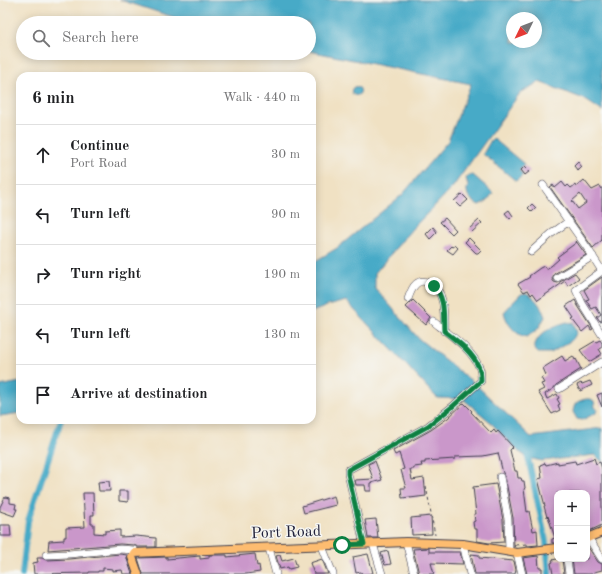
<!DOCTYPE html>
<html lang="en">
<head>
<meta charset="utf-8">
<style>
	:root { --surface:#fff; --page:#f2f2f2; --text:#202124; --muted:#757577; --line:#e0e0e0 }
	body { margin:0; font-family:"Old Standard TT",serif; background:var(--page); color:var(--text) }
	.controls { position:absolute; right:12px; bottom:12px; display:grid; overflow:hidden; border-radius:8px; box-shadow:0 2px 10px #0003 }
	.controls button { width:36px; height:36px; display:grid; place-items:center; padding:0; border:0; border-bottom:1px solid var(--line); background:var(--surface); color:var(--text); font:20px sans-serif }
	.compass { position:absolute; left:506px; top:12px; width:36px; height:36px; border-radius:50%; background:var(--surface); box-shadow:0 2px 10px #0003; rotate:227deg }
	.stop { position:absolute; width:12px; height:12px; margin:-9px; border:3px solid #0b8043; border-radius:50%; background:#fff }
	.stop.end { background:#0b8043; border-color:#fff; box-shadow:0 1px 4px #0008 }
	.list { margin:0; padding:0; list-style:none }
	h2 { display:flex; justify-content:space-between; align-items:center; height:52px; margin:0; padding:0 16px; font-size:17px }
	h2 small { font-size:13px; font-weight:400; color:var(--muted) }
	.list li { display:grid; grid-template-columns:26px 1fr auto; gap:12px; align-items:center; box-sizing:border-box; height:60px; padding:0 16px; border-top:1px solid var(--line) }
	.list b { display:block; font-size:15px; white-space:nowrap }
	.list p { margin:0; font-size:13px; white-space:nowrap; color:var(--muted) }
	.list em { font-size:13px; font-style:normal; color:var(--muted) }
	.icon { flex:none; width:22px; height:22px; fill:none; stroke:currentColor; stroke-width:2; stroke-linecap:round; stroke-linejoin:round }
	.map { position:relative; flex:none; width:602px; height:574px; overflow:hidden }
	.search { position:absolute; background:var(--surface); box-shadow:0 2px 10px #0003; left:16px; top:16px; width:300px; height:44px; display:flex; align-items:center; gap:10px; box-sizing:border-box; padding:0 14px; border-radius:22px; color:var(--muted); font-size:15px }
	.panel { position:absolute; background:var(--surface); box-shadow:0 2px 10px #0003; left:16px; top:72px; width:300px; height:352px; border-radius:12px }
	.map>svg:first-child { display:block }
	.water { fill:#47aac7; stroke:#346681; fill-rule:evenodd }
	.lines { fill:none; stroke-linecap:round; stroke-linejoin:round }
	.canal { stroke:#47aac7; stroke-width:6 }
	.building { fill:#ca97ca; fill-rule:evenodd }
	.minor-casing { stroke:#413f4f; stroke-width:8 }
	.major-casing { stroke:#413f4f; stroke-width:10 }
	.path { stroke:#413f4f; stroke-width:1; stroke-dasharray:3 3; stroke-linecap:butt }
	.minor { stroke:#fff; stroke-width:7 }
	.major { stroke:#fdbc70; stroke-width:8 }
	.route { stroke:#0b8043; stroke-width:5 }
	.labels { text-anchor:middle; dominant-baseline:central; stroke-width:3; stroke-linejoin:round; paint-order:stroke }
	.street-label { font-size:16px; fill:#22223b; stroke:#f6f6f2 }
</style>
</head>
<body>
<div class="map">
<svg width="602" height="574" viewBox="0 0 602 574">
	<rect width="100%" height="100%" fill="#f6f6f2"/>
	<filter id="ink" filterUnits="userSpaceOnUse"><feTurbulence type="fractalNoise" baseFrequency=".025" numOctaves="2"/><feDisplacementMap in="SourceGraphic" scale="8" xChannelSelector="R" yChannelSelector="G"/><feConvolveMatrix kernelMatrix="1 2 1 2 8 2 1 2 1" color-interpolation-filters="sRGB"/></filter>
	<filter id="wash" filterUnits="userSpaceOnUse"><feTurbulence type="fractalNoise" baseFrequency=".012" numOctaves="4" result="noise"/><feDisplacementMap in="SourceGraphic" scale="16" xChannelSelector="R" yChannelSelector="G"/><feGaussianBlur stdDeviation="0.9" result="paint"/><feColorMatrix in="noise" values="0 0 0 0 0 0 0 0 0 0 0 0 0 0 0 0 0 1.4 0 .05"/><feComposite in="paint" operator="in"/></filter>
	<g filter="url(#wash)">
		<rect width="100%" height="100%" fill="#f0e1c3"/>
		<path class="water" d="M120,0H602V111L584,99L539,82L520,93L452,188L411,230L375,273V288L419,339L473,382L531,437L602,428V462L595,455L542,461L528,458L518,451L488,420L463,399L437,398L346,301L327,306L312,312V263L337,248L402,195L448,141L471,84L309,51V23H192ZM512,18H536V42H512Z
			M351.5 91a4.5 4.5 0 1 1 9 0a4.5 4.5 0 1 1-9 0Z
			M494,139L524,164L519,170L523,175L516,181L483,154L491,140Z
			M469,175H473L489,189L493,193L487,201L479,205C471,201 464,194 468,186L466,178Z
			M526,293C536,297 542,308 545,317L538,329L527,337C516,336 506,323 504,312L521,294Z
			M567,322L574,324L577,333L572,340L551,353H538L534,349C536,333 553,326 567,322Z
			M20,382V413L0,416V386Z
			M586,399H591L594,401L595,407L598,410L596,413L582,420L577,419L573,412C574,403 577,401 586,399Z"/>
		<g class="lines">
			<path class="canal" d="M528,458L546,541L549,574
				M22,574L28,521L61,420"/>
		</g>
		<g id="blocks">
			<path class="building" d="M578,162L582,167L578,171L574,166Z
				M525,166L530,171L525,175L521,170Z
				M584,180L592,190L600,186L602,189V240L594,247L593,248L550,187L553,185L555,188L562,182L566,187L568,185L571,188L575,185L576,187ZM580,194L586,203L578,209L572,201Z
				M462,194L468,200L460,207L454,201Z
				M532,204L536,208L532,212L528,208Z
				M509,210L513,216L510,219L505,213Z
				M445,218L456,230L452,234L440,222Z
				M479,220L482,223L472,232L469,229Z
				M433,227L437,232L430,239L426,234Z
				M469,238L481,250L478,253H476L465,242Z
				M576,241L586,255L554,274L552,279L554,282L558,283L575,273L579,278L568,286L565,281L538,300L533,293L531,295L528,290L524,292L518,284L530,277L529,276L540,268L544,266L546,269L551,266L559,259L557,257L577,242Z
				M455,245L458,248L453,254L447,250L451,246L452,247Z
				M602,277V321L600,322L597,318L601,315L596,307L592,309L586,300L589,299L584,290Z
				M413,300L431,318L426,325L406,307Z
				M575,300L578,306L593,329L591,330L589,326L582,332L572,319L574,318L566,306Z
				M600,340L602,343V347L599,349L602,354L589,362L580,350L595,341L596,342Z
				M562,356L565,361L573,356L575,360L576,359L581,369L556,385L554,388L545,394L547,399L557,394L559,398L557,399L560,404L558,405L560,410L552,414L538,392L544,389L541,384L544,383L541,378L546,375L543,368Z
				M590,381L592,385L580,391L577,385L581,383L582,384Z
				M602,393V407L597,395Z
				M464,403L472,411L471,412L491,433L494,430L496,433L498,431L513,447L510,450L515,471H517L518,478H521L522,481H524L525,488L524,489L527,512L529,511L533,531L537,530L538,545L527,546V544L515,545L514,547L513,518L505,476L503,473L498,453L483,456L455,457V459L425,461V463H421L422,466L414,467V469H410L412,480L424,478L426,496L410,498V497L402,498L401,488H406L401,470L404,469L399,453L395,455L393,451L431,430L448,418Z
				M594,458L596,464L600,462L602,469V525L587,532V493H557V543H552V539L555,538L548,516L547,517L544,506H545L538,479L542,478L540,465L545,463L546,465L558,462V464L575,461L576,464Z
				M375,461L382,480L371,483V491H366L365,485H356L355,480L373,479L368,464Z
				M109,481L110,491H99L98,482Z
				M496,484L503,520L504,542L489,543L477,541V529H474L473,522L475,521L474,514H476L473,487Z
				M119,491H128V502L119,501Z
				M83,493H93L94,515H91V524H94V533L105,534V531L120,530V537L136,536L156,538V547H138L134,545L120,544L48,550L49,541L64,540V537H66V528L85,527Z
				M334,496L336,505L304,513L302,506Z
				M5,497L10,498V503L16,504L15,509H17L14,516L0,511V507Z
				M431,516L432,534L412,535L411,518Z
				M376,519L378,538H368L365,520Z
				M0,525H10L11,536H0Z
				M587,547H588L598,562L602,564V570L594,572L595,574H574L572,559H587Z
				M429,548V552H460L463,564L431,563L434,574H419L413,549Z
				M388,551L391,564L385,565L381,553Z
				M120,554L127,555V559L132,574H123L122,570L113,571V569L103,568V571H98V572H89V573L34,574L33,563L38,562L37,558H42L46,560L69,559Z
				M255,554L257,566L259,565L260,572L246,574H143L138,558L167,557V559L200,556V559L209,558V555H227V557Z
				M368,554L373,573L368,574H362L361,572L356,573L353,557Z
				M471,554L479,555V558L514,561L516,570L515,574H475Z
				M280,555L282,561L294,558L297,567L289,569L288,567L280,569L276,556Z
				M538,556L539,568H542V574H527L523,558Z
				M322,559L328,574H314L310,563Z
				M557,559H562L564,574H553L551,563L553,562L552,560Z"/>
		</g>
	</g>
	<g filter="url(#ink)">
		<use href="#blocks" fill-opacity="0" stroke="#413f4f" stroke-width="1"/>
		<g class="lines">
			<g class="minor-casing">
				<path id="minor" d="M543,185L588,249L602,271L576,290L582,303L602,335
					M531,252L551,234L569,221
					M557,278L593,256
					M408,299C412,287 418,275 432,285C436,288 440,292 441,297C445,307 444,320 444,331
					M559,389L602,362
					M500,477L508,519L509,551
					M406,542L414,574
					M591,542L602,559
					M364,544L348,474V470L428,426L452,407L481,381C481,377 481,372 480,369C472,349 450,335 434,322
					M373,544L382,574
					M463,544L470,574
					M322,546L333,574
					M269,548L276,574
					M517,553L522,574
					M46,555L69,554L120,549L134,550V553
					M567,559L569,574"/>
			</g>
			<g class="major-casing">
				<path id="major" d="M587,538L602,532
					M138,574L132,557L134,553L406,542L463,544L517,553L557,548"/>
			</g>
			<path class="path" d="M426,486L435,535"/>
			<use href="#minor" class="minor"/>
			<use href="#major" class="major"/>
		</g>
	</g>
	<g class="lines" filter="url(#ink)">
		<path class="route" d="M342,545L364,544L348,474V470L428,426L452,407L481,381C481,377 481,372 479,368C473,352 457,341 444,331C443,314 446,300 434,286"/>
	</g>
	<g class="labels">
		<g class="street-label">
			<text transform="translate(286 533) rotate(-2)">Port Road</text>
		</g>
	</g>
</svg>
<div class="controls">
<button>+</button>
<button>−</button>
</div>
<svg class="compass" viewBox="-18 -18 36 36"><path d="M0-13l5 13h-10z" fill="#e53935"/><path d="M0 13l5-13h-10z" fill="#757577"/></svg>
<div class="stop" style="left:342px;top:545px"></div>
<div class="stop end" style="left:434px;top:286px"></div>
<div class="search"><svg class="icon" aria-label="search" viewBox="0 0 24 24"><circle cx="10" cy="10" r="6"/><path d="M15 15l6 6"/></svg>Search here</div>
<section class="panel">
<h2>6 min<small>Walk · 440 m</small></h2>
<ul class="list">
<li><svg class="icon" aria-label="ahead" viewBox="0 0 24 24"><path d="M12 20V5M6 11l6-6 6 6"/></svg><div><b>Continue</b><p>Port Road</p></div><em>30 m</em></li>
<li><svg class="icon" aria-label="left" viewBox="0 0 24 24"><path d="M17 20v-9H6M10 6l-5 5 5 5"/></svg><div><b>Turn left</b></div><em>90 m</em></li>
<li><svg class="icon" aria-label="right" viewBox="0 0 24 24"><path d="M7 20v-9h11M14 6l5 5-5 5"/></svg><div><b>Turn right</b></div><em>190 m</em></li>
<li><svg class="icon" aria-label="left" viewBox="0 0 24 24"><path d="M17 20v-9H6M10 6l-5 5 5 5"/></svg><div><b>Turn left</b></div><em>130 m</em></li>
<li><svg class="icon" aria-label="arrive" viewBox="0 0 24 24"><path d="M6 21V4h12l-3 4 3 4H6"/></svg><div><b>Arrive at destination</b></div></li>
</ul>
</section>
</div>
</body>
</html>
